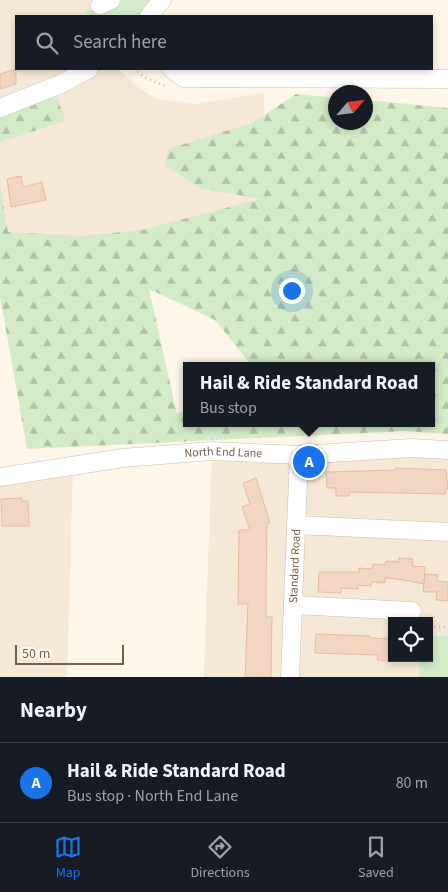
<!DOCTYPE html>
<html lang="en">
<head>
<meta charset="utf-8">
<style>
	:root { --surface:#171b24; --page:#20242c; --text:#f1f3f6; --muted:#9ea1a6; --line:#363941; --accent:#1a73e8 }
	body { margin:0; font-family:"Source Sans 3",sans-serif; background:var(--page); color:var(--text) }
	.controls { position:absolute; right:15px; bottom:15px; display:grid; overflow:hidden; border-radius:0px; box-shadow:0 2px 8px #0003 }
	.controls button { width:45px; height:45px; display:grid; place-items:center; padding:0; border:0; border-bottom:1px solid var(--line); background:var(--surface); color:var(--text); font:25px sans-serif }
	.compass { position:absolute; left:328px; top:85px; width:45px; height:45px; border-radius:50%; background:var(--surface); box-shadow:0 2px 8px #0003; rotate:62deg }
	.scale { position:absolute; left:15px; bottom:12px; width:109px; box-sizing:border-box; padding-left:5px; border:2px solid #785d4c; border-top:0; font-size:14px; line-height:18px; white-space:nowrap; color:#785d4c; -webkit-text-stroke:4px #fffaf0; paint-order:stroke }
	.you { position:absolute; left:291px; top:290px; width:18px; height:18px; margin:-12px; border:4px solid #fff; border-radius:50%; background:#1a73e8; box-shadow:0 0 0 8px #1a73e833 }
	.badge { display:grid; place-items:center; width:32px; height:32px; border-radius:50%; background:var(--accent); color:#fff; font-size:16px; font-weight:700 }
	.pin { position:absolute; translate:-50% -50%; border:2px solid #fff; box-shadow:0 1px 5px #0006 }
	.popup { position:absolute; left:183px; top:362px; width:252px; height:65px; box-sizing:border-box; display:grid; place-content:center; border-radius:0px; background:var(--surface); filter:drop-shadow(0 1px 4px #0005); font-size:16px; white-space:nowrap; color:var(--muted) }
	.popup b { font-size:19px; color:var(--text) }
	.popup::after { content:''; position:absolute; left:50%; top:100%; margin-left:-10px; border:10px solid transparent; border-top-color:var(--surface) }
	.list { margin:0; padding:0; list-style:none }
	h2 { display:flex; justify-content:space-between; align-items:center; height:65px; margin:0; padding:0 20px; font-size:21px }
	h2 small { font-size:16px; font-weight:400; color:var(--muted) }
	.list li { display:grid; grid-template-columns:32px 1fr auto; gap:15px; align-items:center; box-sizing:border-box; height:80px; padding:0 20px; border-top:1px solid var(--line) }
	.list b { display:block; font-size:19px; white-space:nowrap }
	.list p { margin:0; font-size:16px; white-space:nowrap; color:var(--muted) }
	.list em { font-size:16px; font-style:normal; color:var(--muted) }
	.icon { flex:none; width:28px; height:28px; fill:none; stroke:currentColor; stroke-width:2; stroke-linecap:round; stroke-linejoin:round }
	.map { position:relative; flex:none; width:448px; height:677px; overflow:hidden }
	.search { position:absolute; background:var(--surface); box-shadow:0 2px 8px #0003; left:15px; right:15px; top:15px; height:55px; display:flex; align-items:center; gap:12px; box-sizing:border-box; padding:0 18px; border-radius:0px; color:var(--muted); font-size:19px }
	.sheet { height:145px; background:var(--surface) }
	nav { display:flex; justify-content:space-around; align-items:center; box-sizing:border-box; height:70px; border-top:1px solid var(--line); background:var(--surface); font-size:14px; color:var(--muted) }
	nav a { display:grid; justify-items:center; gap:2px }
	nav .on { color:var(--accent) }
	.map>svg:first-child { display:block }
	.residential { fill:#f5e8d7; fill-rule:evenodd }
	.grass { fill:#d4ebc7 }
	.forest { fill:url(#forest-firs); fill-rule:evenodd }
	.building { fill:#f3d6c1; stroke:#e5bda1 }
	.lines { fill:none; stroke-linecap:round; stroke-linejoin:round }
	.minor-casing { stroke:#cfbeae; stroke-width:19 }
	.path { stroke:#d8baa3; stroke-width:2.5; stroke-dasharray:1 4; stroke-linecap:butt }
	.minor { stroke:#fff; stroke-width:18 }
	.labels { text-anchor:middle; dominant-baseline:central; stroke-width:5; stroke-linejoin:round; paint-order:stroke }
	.street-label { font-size:12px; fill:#785d4c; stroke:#fffaf0 }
</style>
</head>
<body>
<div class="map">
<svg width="448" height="677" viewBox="0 0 448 677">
	<defs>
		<pattern id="forest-firs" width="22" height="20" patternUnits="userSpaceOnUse" patternTransform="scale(1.25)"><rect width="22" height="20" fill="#d4ebc7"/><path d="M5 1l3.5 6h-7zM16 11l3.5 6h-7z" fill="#b1c2a4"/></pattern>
	</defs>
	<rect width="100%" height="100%" fill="#fdf6e9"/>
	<path class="residential" d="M0,0H160L147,16H16V69H83L0,104Z
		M96,69H119L139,88L157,99L195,104L264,93L265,207L147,238L0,236V110Z
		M448,450V677H204L212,451ZM392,621H429V658H392Z
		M73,465L67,677H0V477Z"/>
	<path class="grass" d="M111,0H156L144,16H87L85,12Z
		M429,636H448V677H419L420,658H429Z"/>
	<path class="forest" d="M55,94L66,121L0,142V113Z
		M296,94L335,98L336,122H366V100L448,108V434L405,431L27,449L0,296V186L8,232L82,236L142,230L260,199L200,188L165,166L168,149L252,123ZM149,289L215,320L252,366H432V423H186V410L177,414Z"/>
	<path class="building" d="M16,69V84L0,89V74Z
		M21,176L23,187L42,182L46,200L11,207L7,179Z
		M396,468L446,470L448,489H446L445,494L349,492V496H336V488H327L326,472L395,470Z
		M256,478L270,523H267L266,594V617H272L271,677H245L248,604H238L239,530H250L242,507L250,504L243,483Z
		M22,498V501H28L29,526H2L1,499Z
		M399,558L413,559L412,566L425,567L424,583L425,574L438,575L437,581L448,582V601L436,600L437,592H423L424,584L398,579L385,578V583L372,582L371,586L358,585V589L341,588V593L318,592L319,572H359V568L372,569L373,564L385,565L386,561L399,562Z
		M316,634L370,636V638L392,639V661L377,660L378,655L315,653Z"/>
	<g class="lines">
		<g class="minor-casing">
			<g id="minor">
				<path d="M100,5L111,0"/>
				<path d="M149,16L162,0"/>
				<path d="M172,69L184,78L448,79"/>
				<path d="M0,108L61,84L89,69"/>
				<path id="s1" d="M0,477L123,458L212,451L299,455L411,448L448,450"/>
				<path d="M296,525L448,532"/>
				<path d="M293,605L412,611"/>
				<path id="s2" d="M290,677L299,455"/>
			</g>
		</g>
		<path class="path" d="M133,69L148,79L168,87
			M429,627H448"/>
		<use href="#minor" class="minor"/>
	</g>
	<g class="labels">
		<g class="street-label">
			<text stroke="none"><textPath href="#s1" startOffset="225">North End Lane</textPath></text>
			<text stroke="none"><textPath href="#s2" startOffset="111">Standard Road</textPath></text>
		</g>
	</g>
</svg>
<div class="controls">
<button><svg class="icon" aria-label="locate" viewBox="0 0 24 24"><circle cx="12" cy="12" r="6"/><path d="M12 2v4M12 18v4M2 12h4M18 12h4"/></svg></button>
</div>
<svg class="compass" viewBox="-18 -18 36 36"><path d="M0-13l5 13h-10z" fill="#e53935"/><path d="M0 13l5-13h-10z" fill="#9ea1a6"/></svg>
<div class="scale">50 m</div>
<div class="you"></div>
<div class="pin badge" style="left:309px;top:462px">A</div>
<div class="popup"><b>Hail &amp; Ride Standard Road</b>Bus stop</div>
<div class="search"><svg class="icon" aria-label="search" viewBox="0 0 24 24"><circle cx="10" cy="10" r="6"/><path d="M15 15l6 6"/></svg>Search here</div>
</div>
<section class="sheet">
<h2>Nearby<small></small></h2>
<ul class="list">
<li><span class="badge">A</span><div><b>Hail &amp; Ride Standard Road</b><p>Bus stop · North End Lane</p></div><em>80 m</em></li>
</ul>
</section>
<nav>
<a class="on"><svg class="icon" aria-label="map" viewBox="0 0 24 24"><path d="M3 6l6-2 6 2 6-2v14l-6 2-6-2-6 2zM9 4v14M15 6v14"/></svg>Map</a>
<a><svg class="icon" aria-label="directions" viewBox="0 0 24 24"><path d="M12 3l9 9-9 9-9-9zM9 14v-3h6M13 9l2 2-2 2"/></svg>Directions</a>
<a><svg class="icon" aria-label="saved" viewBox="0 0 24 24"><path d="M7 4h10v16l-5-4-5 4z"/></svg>Saved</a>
</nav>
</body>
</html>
